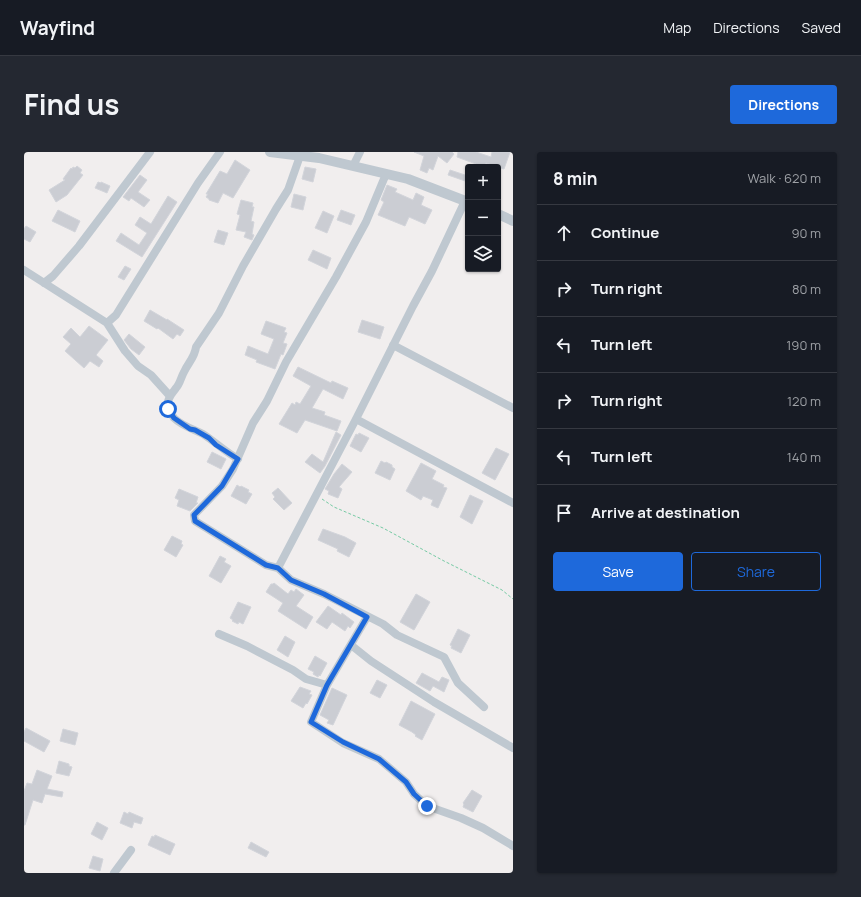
<!DOCTYPE html>
<html lang="en">
<head>
<meta charset="utf-8">
<style>
	:root { --surface:#171b24; --page:#242831; --text:#f1f3f6; --muted:#9ea1a6; --line:#363941; --accent:#1e69db }
	body { margin:0; font-family:Manrope,sans-serif; background:var(--page); color:var(--text) }
	.controls { position:absolute; right:12px; top:12px; display:grid; overflow:hidden; border-radius:4px; box-shadow:0 1px 3px #0004 }
	.controls button { width:36px; height:36px; display:grid; place-items:center; padding:0; border:0; border-bottom:1px solid var(--line); background:var(--surface); color:var(--text); font:20px sans-serif }
	.stop { position:absolute; width:12px; height:12px; margin:-9px; border:3px solid #1e69db; border-radius:50%; background:#fff }
	.stop.end { background:#1e69db; border-color:#fff; box-shadow:0 1px 4px #0008 }
	.list { margin:0; padding:0; list-style:none }
	h2 { display:flex; justify-content:space-between; align-items:center; height:52px; margin:0; padding:0 16px; font-size:17px }
	h2 small { font-size:13px; font-weight:400; color:var(--muted) }
	.list li { display:grid; grid-template-columns:26px 1fr auto; gap:12px; align-items:center; box-sizing:border-box; height:56px; padding:0 16px; border-top:1px solid var(--line) }
	.list b { display:block; font-size:15px; white-space:nowrap }
	.list em { font-size:13px; font-style:normal; color:var(--muted) }
	.actions { display:flex; gap:8px; padding:12px 16px }
	.actions a { flex:1; padding:9px 0; border:1px solid var(--accent); border-radius:4px; text-align:center; font-size:14px; color:var(--accent) }
	.actions .main { background:var(--accent); color:#fff }
	.icon { flex:none; width:22px; height:22px; fill:none; stroke:currentColor; stroke-width:2; stroke-linecap:round; stroke-linejoin:round }
	.map { position:relative; flex:none; width:489px; height:721px; overflow:hidden; border-radius:4px }
	header { display:flex; align-items:center; gap:24px; box-sizing:border-box; height:56px; padding:0 20px; background:var(--surface); border-bottom:1px solid var(--line) }
	header strong { font-size:19px }
	nav { display:flex; gap:22px; margin-inline-start:auto; font-size:14px }
	.intro { display:flex; align-items:center; justify-content:space-between; box-sizing:border-box; height:96px; padding:0 24px }
	h1 { margin:0; font-size:28px }
	.button { padding:10px 18px; border-radius:4px; background:var(--accent); color:#fff; font-size:14px; font-weight:700 }
	main { display:flex; gap:24px; padding:0 24px }
	aside { flex:1; background:var(--surface); border-radius:4px; box-shadow:0 1px 3px #0004 }
	.map>svg:first-child { display:block }
	.building { fill:#cbcdd3; stroke:#d2d4da }
	.lines { fill:none; stroke-linecap:round; stroke-linejoin:round }
	.path { stroke:#76caa4; stroke-width:1; stroke-dasharray:3 2; stroke-linecap:butt }
	.minor { stroke:#bfc8d0; stroke-width:8 }
	.tertiary { stroke:#bfc8d0; stroke-width:10 }
	.route { stroke:#1e69db; stroke-width:5 }
</style>
</head>
<body>
<header>
<strong>Wayfind</strong>
<nav><a>Map</a><a>Directions</a><a>Saved</a></nav>
</header>
<div class="intro"><h1>Find us</h1><a class="button">Directions</a></div>
<main>
<div class="map">
<svg width="489" height="721" viewBox="0 0 489 721">
	<rect width="100%" height="100%" fill="#f1eeee"/>
	<path class="building" d="M390,0H428L430,2L423,11L414,4L409,18L405,16L403,21L396,18L400,4Z
		M434,0H452L467,5L468,0H486L480,17L462,11L460,15L451,14L452,12L433,5Z
		M211,8L226,18L209,46L199,41L194,51L185,48V47L182,45L184,42H182L196,19L203,22Z
		M53,14L58,18L56,21L59,23L43,43L32,50L25,38L41,28L39,27L47,16L48,17L49,15L51,16Z
		M281,15L292,17L289,30L278,27Z
		M426,18L444,24V30L424,23Z
		M116,23L123,28L114,40L126,48L120,55L107,46L105,49L99,45Z
		M74,30L77,31V30L86,34L83,41L71,36Z
		M363,33L373,37L371,40L389,48L392,41L400,45L397,53L408,58L401,72L385,65L381,74L354,63L360,50L357,48Z
		M270,42L282,45L279,58L267,55Z
		M144,44L153,50L118,105L92,89L97,81L115,93L123,81L111,73L116,65L127,72Z
		M217,48L229,51L228,55H230L227,69L230,70L228,82L230,83L228,88L220,85L222,80L212,78L216,63L213,62Z
		M34,58L56,69L51,80L28,69Z
		M317,58L331,63L327,73L313,68Z
		M299,59L310,64L303,81L291,76Z
		M2,74L12,80L6,90L0,87V77Z
		M194,78L204,81L200,93L190,90Z
		M289,98L307,106L303,117L284,108Z
		M101,114L107,117L100,128L94,125Z
		M126,158L143,168V167L160,178L156,184L153,182L149,187L134,176L133,177L120,169Z
		M338,168L360,175L356,187L334,180Z
		M242,169L262,176L260,180L263,181L259,191L263,192L259,203L257,202L251,217L232,210L233,208L221,203L224,194L244,202L250,187L237,182Z
		M65,174L84,188L72,203L79,209L75,215L66,209L60,216L41,199L47,192L39,185L47,176L56,185Z
		M105,182L121,195L115,203L107,197L100,188Z
		M274,215L307,231L308,229L324,236L319,247L299,237L288,256L301,260L300,263L317,269L313,279L281,268L273,281L255,272L268,251L271,253L272,250L276,252L287,234L269,224Z
		M312,280L317,283L301,314L296,321L281,310L288,302L299,310Z
		M335,281L345,286L337,300L326,294L332,282L334,283Z
		M472,296L485,302L471,328L458,321Z
		M188,300L202,307L197,317L183,310Z
		M357,309L361,311L362,310L368,313V315L371,317L366,328L351,321Z
		M397,311L412,319L408,327L420,333L419,335L423,336L414,356L407,353L409,348L399,344L397,348L382,339Z
		M318,312L328,320L315,335L318,337L314,346L304,342L305,339L301,337L310,322Z
		M213,333L216,335L217,334L225,338L224,340L228,342L222,352L207,344Z
		M254,336L268,351L260,358L249,347L251,345L248,341Z
		M155,337L174,345L172,351H174L166,359L153,354L155,348L151,346Z
		M446,343L459,349L448,372L436,365Z
		M299,377L321,385L332,391L325,405L313,399L314,397L294,388Z
		M148,384L158,389L157,392L159,393L152,405L140,398Z
		M196,404L202,407L200,410L207,414L197,431L185,424Z
		M250,431L264,442L267,438L270,440L272,437L280,443L272,454L289,465L282,477L254,459L259,451L242,440L247,432H249Z
		M392,442L406,450L390,478L376,470Z
		M214,450L227,455L219,472L215,470L214,472L208,469L209,468L206,466Z
		M304,454L317,463L318,461L330,470L326,476L324,474L321,479L308,470L303,477L292,470Z
		M434,477L446,483L437,501L427,496L428,494L426,493Z
		M261,484L271,490L264,505L253,498Z
		M291,504L303,511L296,524L295,523L294,525L289,522L290,520L284,517Z
		M398,521L415,530L418,525L425,528L420,540L409,534L406,539L392,531Z
		M353,528L363,533L356,546L346,541Z
		M276,535L287,539L285,542L288,543L283,552L282,551L279,556L267,549Z
		M308,536L323,543L309,573L303,571L305,568L296,563Z
		M387,549L411,562L398,588L391,584L392,583L388,580L375,573Z
		M2,576L26,589L20,600L0,589V580Z
		M39,577L54,581L51,593L36,589Z
		M35,609L45,612V614L48,615L45,624L32,621Z
		M13,618L28,624L23,637L39,640L38,645L21,642L18,651L9,648L1,673H0V639L3,631L8,632Z
		M448,638L458,644L449,660L439,655L440,652L439,651Z
		M100,660L104,662L105,660L119,666L117,672L110,670L108,676L96,671Z
		M73,670L84,676L78,688L67,682Z
		M131,683L151,692L146,703L124,693L128,684L130,685Z
		M227,690L245,700L242,705L224,696Z
		M69,704L79,707L76,719L65,716Z"/>
	<g class="lines">
		<path class="path" d="M298,347L310,355L359,376L420,409L478,438L489,447"/>
		<path class="minor" d="M329,14L336,0
			M362,22L342,70L312,125L262,210L243,249L229,271L209,317L198,334L170,363L171,369L242,413L254,416L267,428L300,442L359,472L373,483L420,505L434,531L460,555
			M0,118L83,171L101,199L114,214L127,223L145,243
			M20,131L29,124L55,94L126,0
			M83,171L92,163L174,31L196,0
			M369,193L489,256
			M332,267L489,351
			M214,307C202,300 191,290 179,282C169,277 158,274 150,266C147,262 144,257 144,252C144,244 148,242 152,236C156,232 157,225 160,220C164,211 171,205 172,195L195,161L219,114L252,57L264,38L276,4
			M254,416L332,267L389,154L408,119L441,49
			M343,465L303,533L287,570L319,591L355,607L382,630L390,642L403,654L437,666L459,676L489,694
			M195,482L223,494L269,518L282,527L303,533
			M327,493L347,509L410,550L489,596
			M90,721L107,698"/>
		<path class="tertiary" d="M246,0L295,6L384,27L444,50
			M474,62L489,69"/>
	</g>
	<g class="lines">
		<path class="route" d="M144,257L150,266L166,277L171,278L185,286L192,293L214,307L198,334L170,363L171,369L242,413L254,416L267,428L300,442L343,465L303,533L287,570L319,590L355,607L382,630L390,642L403,654"/>
	</g>
</svg>
<div class="controls">
<button>+</button>
<button>−</button>
<button><svg class="icon" aria-label="layers" viewBox="0 0 24 24"><path d="M12 4l9 5-9 5-9-5zM3 14l9 5 9-5"/></svg></button>
</div>
<div class="stop" style="left:144px;top:257px"></div>
<div class="stop end" style="left:403px;top:654px"></div>
</div>
<aside>
<h2>8 min<small>Walk · 620 m</small></h2>
<ul class="list">
<li><svg class="icon" aria-label="ahead" viewBox="0 0 24 24"><path d="M12 20V5M6 11l6-6 6 6"/></svg><div><b>Continue</b></div><em>90 m</em></li>
<li><svg class="icon" aria-label="right" viewBox="0 0 24 24"><path d="M7 20v-9h11M14 6l5 5-5 5"/></svg><div><b>Turn right</b></div><em>80 m</em></li>
<li><svg class="icon" aria-label="left" viewBox="0 0 24 24"><path d="M17 20v-9H6M10 6l-5 5 5 5"/></svg><div><b>Turn left</b></div><em>190 m</em></li>
<li><svg class="icon" aria-label="right" viewBox="0 0 24 24"><path d="M7 20v-9h11M14 6l5 5-5 5"/></svg><div><b>Turn right</b></div><em>120 m</em></li>
<li><svg class="icon" aria-label="left" viewBox="0 0 24 24"><path d="M17 20v-9H6M10 6l-5 5 5 5"/></svg><div><b>Turn left</b></div><em>140 m</em></li>
<li><svg class="icon" aria-label="arrive" viewBox="0 0 24 24"><path d="M6 21V4h12l-3 4 3 4H6"/></svg><div><b>Arrive at destination</b></div></li>
</ul>
<div class="actions"><a class="main">Save</a><a>Share</a></div>
</aside>
</main>
</body>
</html>
